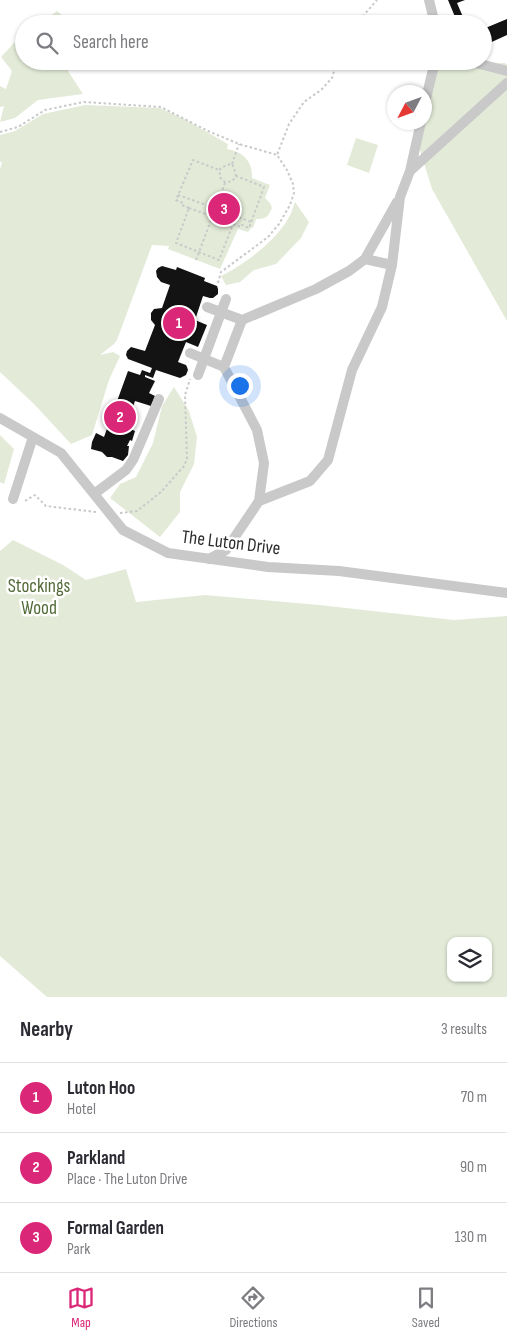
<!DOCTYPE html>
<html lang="en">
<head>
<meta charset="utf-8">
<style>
	:root { --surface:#fff; --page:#f7f7f7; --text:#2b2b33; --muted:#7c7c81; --line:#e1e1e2; --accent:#db2777 }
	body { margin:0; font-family:"Sofia Sans Condensed",sans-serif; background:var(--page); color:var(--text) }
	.controls { position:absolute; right:15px; bottom:15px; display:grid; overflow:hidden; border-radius:10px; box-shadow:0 1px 4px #0004 }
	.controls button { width:45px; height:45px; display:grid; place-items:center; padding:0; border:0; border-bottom:1px solid var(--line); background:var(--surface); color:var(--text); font:25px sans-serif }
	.compass { position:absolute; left:387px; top:85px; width:45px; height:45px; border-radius:50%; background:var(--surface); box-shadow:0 1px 4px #0004; rotate:229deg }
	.you { position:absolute; left:239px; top:385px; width:18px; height:18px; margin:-12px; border:4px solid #fff; border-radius:50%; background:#1a73e8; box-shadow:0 0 0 8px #1a73e833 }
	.badge { display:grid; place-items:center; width:32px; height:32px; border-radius:50%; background:var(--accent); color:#fff; font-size:16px; font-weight:700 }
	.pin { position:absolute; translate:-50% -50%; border:2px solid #fff; box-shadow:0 1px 5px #0006 }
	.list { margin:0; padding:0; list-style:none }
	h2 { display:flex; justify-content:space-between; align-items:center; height:65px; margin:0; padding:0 20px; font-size:21px }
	h2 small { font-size:16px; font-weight:400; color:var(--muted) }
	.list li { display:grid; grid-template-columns:32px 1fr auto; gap:15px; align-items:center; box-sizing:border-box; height:70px; padding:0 20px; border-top:1px solid var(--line) }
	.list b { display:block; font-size:19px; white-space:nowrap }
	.list p { margin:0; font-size:16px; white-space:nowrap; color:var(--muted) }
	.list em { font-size:16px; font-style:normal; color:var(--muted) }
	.icon { flex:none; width:28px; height:28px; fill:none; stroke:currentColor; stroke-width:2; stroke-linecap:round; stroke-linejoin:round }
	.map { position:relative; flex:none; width:507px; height:997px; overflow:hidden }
	.search { position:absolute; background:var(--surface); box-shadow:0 1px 4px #0004; left:15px; right:15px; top:15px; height:55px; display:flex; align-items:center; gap:12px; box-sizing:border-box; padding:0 18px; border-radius:28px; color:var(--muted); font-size:19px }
	.sheet { height:275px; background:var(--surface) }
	nav { display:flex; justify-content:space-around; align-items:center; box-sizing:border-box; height:70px; border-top:1px solid var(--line); background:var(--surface); font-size:14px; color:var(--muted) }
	nav a { display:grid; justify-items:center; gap:2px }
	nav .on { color:var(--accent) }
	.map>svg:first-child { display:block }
	.green { fill:#e3ebd8; fill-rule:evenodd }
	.building { fill:#131313 }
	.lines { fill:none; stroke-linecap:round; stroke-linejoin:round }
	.path { stroke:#c9c9c9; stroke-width:2; stroke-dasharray:2.5 2.5; stroke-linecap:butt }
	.minor { stroke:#c9c9c9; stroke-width:10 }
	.labels { text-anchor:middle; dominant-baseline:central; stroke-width:5; stroke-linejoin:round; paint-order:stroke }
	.street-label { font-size:19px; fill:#2c2c2c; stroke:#fff }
	.park-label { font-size:19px; fill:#526a37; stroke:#fff }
</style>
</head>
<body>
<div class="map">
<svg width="507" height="997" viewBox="0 0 507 997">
	<rect width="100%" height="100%" fill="#fff"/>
	<path class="green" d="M57,11L72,24H40Z
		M24,36V61H75L68,71L83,94L38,100L15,118L0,122L4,106L0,107V86L6,89L12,71L1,57L14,43Z
		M434,61H447L452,66L505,63L507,65V321L432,189L419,147L424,122L425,115Z
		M85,105L160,108L186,120L228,144L227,149C243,152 253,161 252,178L270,185L265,198L270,203L272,208C268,217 266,219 256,219L253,228H251L248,232L238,229L220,269L168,249L169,246L152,245L117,340L114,344L100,355L113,352L120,356L109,380L92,435L71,444L34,404L0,372V169L2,163L0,161V135L15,131L43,114Z
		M356,138L378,145L369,173L347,165Z
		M295,202L309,222L301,238L276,264L254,270L240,282L226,285L221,276C244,265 277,240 289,217C292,212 293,207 295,202Z
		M174,387L189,411L197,437L194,464L180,492V512L160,537L110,498L120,484L136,477L153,443L162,406Z
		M0,435L14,449L4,484L0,482Z
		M13,540L63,565L86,580L126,569L136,602L205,595L319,605L454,620L507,616V997H47L0,956V551ZM451,941H488V978H451Z"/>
	<path class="building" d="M448,0H465L457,3L466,24H458Z
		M507,19V35L483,46V29Z
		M162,266L176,270L177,267L205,278L204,281L217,286L218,289V294L213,298H210L203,296L195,320L207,325L198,347L186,342L178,362L186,365L187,367L188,370L186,375L180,378L156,370L153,378L145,375V377L155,381L149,393L155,396L151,406L135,401L126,427L135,431L132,441L130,440L127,446H129L128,455L123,461L112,457H107L102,452L91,449L92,442L96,433L104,437L128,371L140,375L142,370L150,373L152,368L128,359L126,355L127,351L131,347L145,351L155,325L151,320V313L154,309L162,308L170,285L161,282L157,277L156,271L158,268Z"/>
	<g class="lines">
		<path class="path" d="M356,24L377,0
			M0,132L18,127L45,110L84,102L161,107L208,131L239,144L277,155
			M232,164L239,144
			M178,195L215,208L251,222
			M189,208L233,224L219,260L176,243Z
			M189,208L182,205L183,203L176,200L193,160L219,170
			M233,224L241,227L242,225L249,228L264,187L236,176C233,181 231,182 225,182L221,179L219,170L226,165L232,164L234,168L236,176
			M196,260L225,183
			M218,283L221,272L268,237L279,224L290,205L294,193L293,184L287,170L277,155L289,124L304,102L321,90L332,78L337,61
			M25,501L35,495L46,506L96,512
			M120,513L137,511L161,492L184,466L187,459L185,395L190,379"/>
		<path class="minor" d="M429,0L435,24
			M468,61L507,71
			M424,107L435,61
			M410,171L421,122
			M365,259L392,265
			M207,307L242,320L316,289L349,271L365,259L397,202
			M190,353L224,367L257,430L264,463L259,501
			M224,367L242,320
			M198,375L226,299
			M0,418L61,453L123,530L168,553L268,567L339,571L507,593
			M94,494L126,470L133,460L159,399
			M13,499L33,437
			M209,559L226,550L259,501L310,481L328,460L352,370L382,307L392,265L400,197L410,171L507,83"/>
	</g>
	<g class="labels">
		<g class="street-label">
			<text transform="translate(231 543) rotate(7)">The Luton Drive</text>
		</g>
		<g class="park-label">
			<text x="39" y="586">Stockings<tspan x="39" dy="22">Wood</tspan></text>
		</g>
	</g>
</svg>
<div class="controls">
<button><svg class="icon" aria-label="layers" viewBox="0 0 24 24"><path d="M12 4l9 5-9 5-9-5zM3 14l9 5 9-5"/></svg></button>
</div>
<svg class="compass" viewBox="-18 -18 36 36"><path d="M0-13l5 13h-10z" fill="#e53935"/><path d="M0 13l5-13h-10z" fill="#7c7c81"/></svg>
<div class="you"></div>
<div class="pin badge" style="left:179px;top:323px">1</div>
<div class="pin badge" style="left:120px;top:417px">2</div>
<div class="pin badge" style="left:224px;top:209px">3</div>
<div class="search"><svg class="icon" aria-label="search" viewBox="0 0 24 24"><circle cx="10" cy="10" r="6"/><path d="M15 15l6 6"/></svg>Search here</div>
</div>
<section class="sheet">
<h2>Nearby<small>3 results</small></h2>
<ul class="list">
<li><span class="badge">1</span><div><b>Luton Hoo</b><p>Hotel</p></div><em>70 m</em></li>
<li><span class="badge">2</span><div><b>Parkland</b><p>Place · The Luton Drive</p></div><em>90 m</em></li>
<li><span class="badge">3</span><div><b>Formal Garden</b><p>Park</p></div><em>130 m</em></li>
</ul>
</section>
<nav>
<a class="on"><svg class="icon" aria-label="map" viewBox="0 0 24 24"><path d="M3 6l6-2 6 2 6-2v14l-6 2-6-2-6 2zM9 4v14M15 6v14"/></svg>Map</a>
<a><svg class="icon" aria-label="directions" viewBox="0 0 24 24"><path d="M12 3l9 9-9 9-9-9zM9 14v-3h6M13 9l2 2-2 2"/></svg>Directions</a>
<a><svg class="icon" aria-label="saved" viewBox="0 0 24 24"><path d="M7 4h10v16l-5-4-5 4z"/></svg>Saved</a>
</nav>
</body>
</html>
